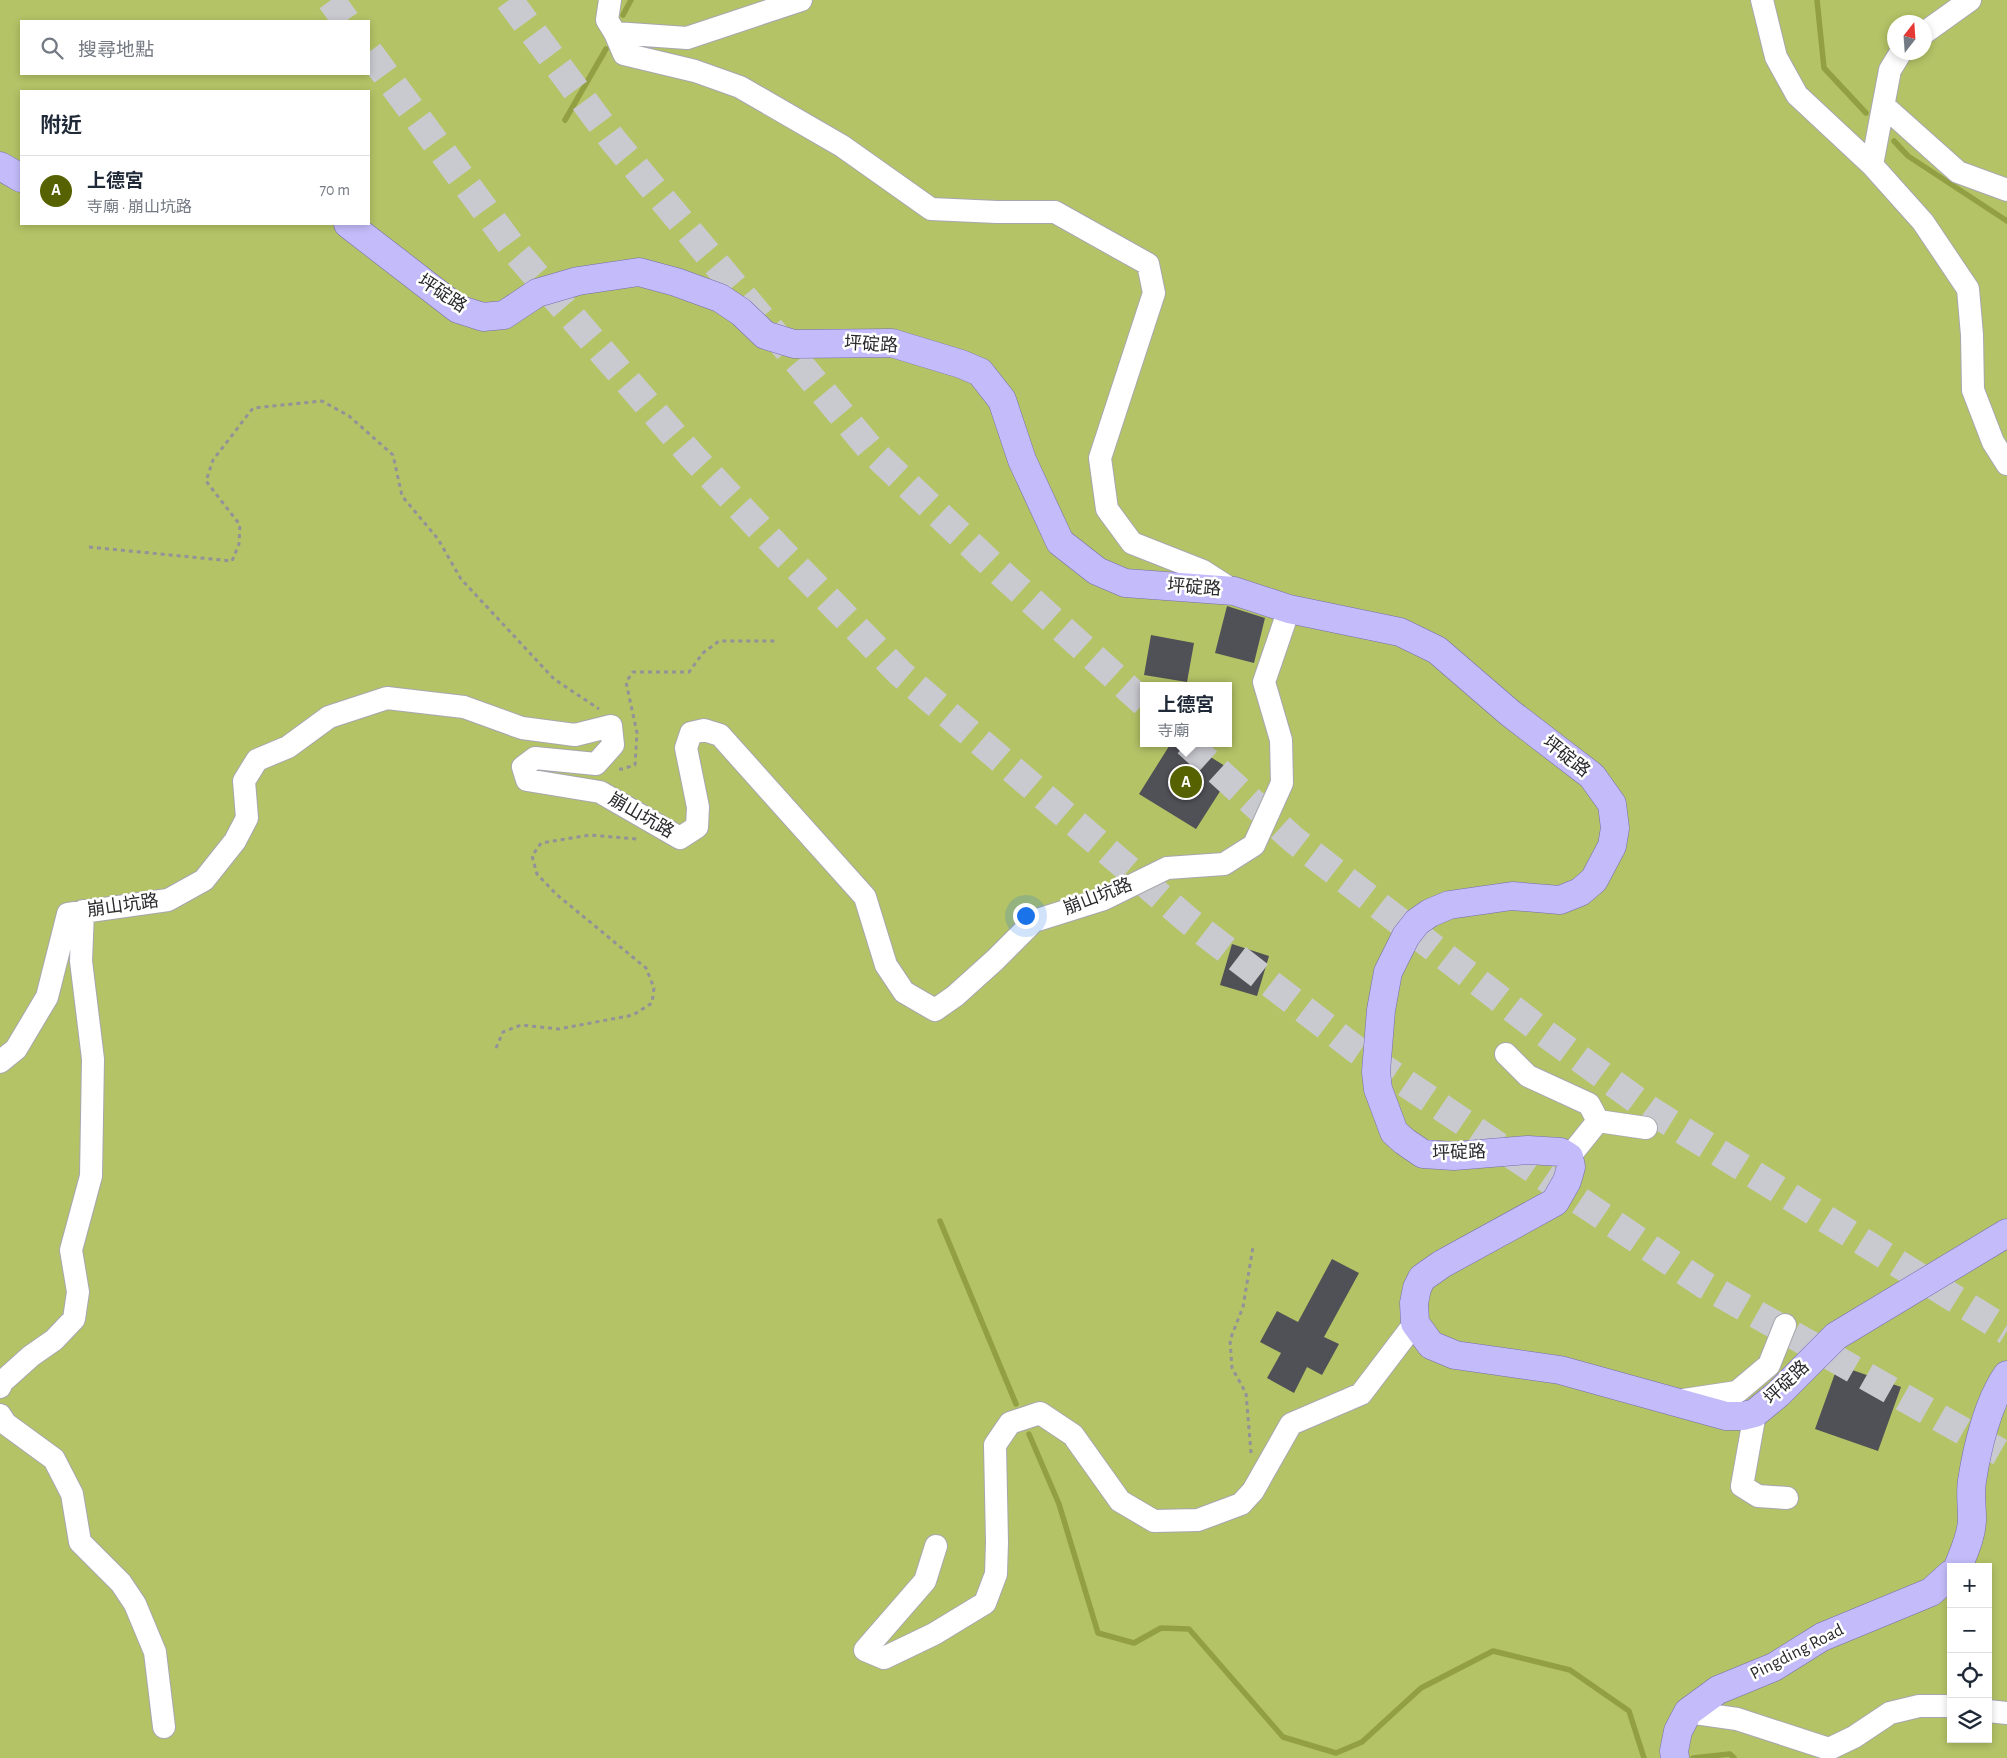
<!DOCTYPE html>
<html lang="zh-TW">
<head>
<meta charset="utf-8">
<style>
	:root { --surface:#fff; --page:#f2f2f3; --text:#1f2937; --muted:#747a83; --line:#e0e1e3; --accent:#566100 }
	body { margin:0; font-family:"Alegreya Sans","Noto Sans TC",sans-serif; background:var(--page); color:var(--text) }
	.controls { position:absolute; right:15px; bottom:15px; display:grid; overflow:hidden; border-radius:0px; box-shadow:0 2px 8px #0003 }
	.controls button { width:45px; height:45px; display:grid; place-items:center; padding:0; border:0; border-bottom:1px solid var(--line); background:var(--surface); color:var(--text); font:25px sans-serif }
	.compass { position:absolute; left:1887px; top:15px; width:45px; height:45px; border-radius:50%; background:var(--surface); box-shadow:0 2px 8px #0003; rotate:17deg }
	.you { position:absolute; left:1025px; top:915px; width:18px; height:18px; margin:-12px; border:4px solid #fff; border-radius:50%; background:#1a73e8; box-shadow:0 0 0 8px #1a73e833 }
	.badge { display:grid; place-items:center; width:32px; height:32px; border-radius:50%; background:var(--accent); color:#fff; font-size:16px; font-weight:700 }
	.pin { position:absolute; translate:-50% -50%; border:2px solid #fff; box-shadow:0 1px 5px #0006 }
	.popup { position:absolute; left:1140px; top:682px; width:92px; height:65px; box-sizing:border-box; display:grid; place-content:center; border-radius:0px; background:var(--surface); filter:drop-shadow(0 1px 4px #0005); font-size:16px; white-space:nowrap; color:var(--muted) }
	.popup b { font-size:19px; color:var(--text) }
	.popup::after { content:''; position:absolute; left:50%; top:100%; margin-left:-10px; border:10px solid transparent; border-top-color:var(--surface) }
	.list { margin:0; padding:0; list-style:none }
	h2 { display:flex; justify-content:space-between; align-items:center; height:65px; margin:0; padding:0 20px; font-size:21px }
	h2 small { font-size:16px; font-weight:400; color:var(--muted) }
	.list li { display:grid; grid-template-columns:32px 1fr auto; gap:15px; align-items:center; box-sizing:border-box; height:70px; padding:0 20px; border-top:1px solid var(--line) }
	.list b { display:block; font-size:19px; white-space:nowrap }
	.list p { margin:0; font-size:16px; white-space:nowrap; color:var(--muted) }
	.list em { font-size:16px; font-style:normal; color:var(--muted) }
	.icon { flex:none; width:28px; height:28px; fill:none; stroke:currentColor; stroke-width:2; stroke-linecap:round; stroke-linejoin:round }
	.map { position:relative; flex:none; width:2007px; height:1758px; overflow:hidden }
	.search { position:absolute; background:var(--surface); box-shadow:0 2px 8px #0003; left:20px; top:20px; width:350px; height:55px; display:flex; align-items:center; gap:12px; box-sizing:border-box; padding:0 18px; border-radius:0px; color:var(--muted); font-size:19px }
	.panel { position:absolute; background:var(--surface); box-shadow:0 2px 8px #0003; left:20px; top:90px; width:350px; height:135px; border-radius:0px }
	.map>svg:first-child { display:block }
	.forest { fill:#b4c366; fill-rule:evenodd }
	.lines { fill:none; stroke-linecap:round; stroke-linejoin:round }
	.stream { stroke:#92a043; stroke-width:5.5 }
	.building { fill:#505057 }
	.highway-tunnel { stroke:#c9c9d0; stroke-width:28; stroke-dasharray:28 14; stroke-linecap:butt }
	.minor-casing { stroke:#a7a7af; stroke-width:24 }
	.major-casing { stroke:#756cb0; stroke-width:29 }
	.path { stroke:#929298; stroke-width:3; stroke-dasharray:4 4; stroke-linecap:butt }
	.minor { stroke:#fff; stroke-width:22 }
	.major { stroke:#c4bcfa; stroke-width:28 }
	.labels { text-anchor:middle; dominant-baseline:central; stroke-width:5; stroke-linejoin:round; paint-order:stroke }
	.street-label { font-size:18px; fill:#2a2a2d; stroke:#fff }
</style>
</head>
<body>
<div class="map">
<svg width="2007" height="1758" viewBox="0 0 2007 1758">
	<rect width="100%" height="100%" fill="#f1f1f9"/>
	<path class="forest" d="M0,0H2007V1758H0ZM21,21H369V74H21ZM1894,22H1924V52H1894ZM21,91H369V224H21ZM1144,686H1228V743H1144ZM1951,1567H1988V1739H1951Z"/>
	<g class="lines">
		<path class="stream" d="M1817,0L1824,68L1866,113
			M623,15L631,0
			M565,120L606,49
			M1894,141L1908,156L2007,221
			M940,1221L1016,1404
			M1029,1434L1059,1504L1098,1633L1134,1643L1161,1628L1189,1629L1283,1737L1336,1753L1362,1742L1421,1688L1493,1651L1570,1670L1629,1711L1644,1758
			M1693,1758L1730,1754L1734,1758"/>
	</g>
	<path class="building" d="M1227,606L1265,618L1254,663L1215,653Z
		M1151,635L1194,643L1187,682L1144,675Z
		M1171,743H1188L1233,771L1196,829L1139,794Z
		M1232,944L1269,956L1257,996L1220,985Z
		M1332,1259L1359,1273L1324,1337L1339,1344L1322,1375L1307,1367L1294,1393L1267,1378L1281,1353L1260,1342L1277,1311L1298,1322Z
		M1838,1365L1901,1387L1878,1451L1815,1429Z"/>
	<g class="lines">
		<path class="highway-tunnel" d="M331,0L346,21
			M509,0L613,140L872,451L992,565L1144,703
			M369,52L516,252L692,456L782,552L900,673L1189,921L1358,1051L1703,1284L2007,1456
			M1187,743L1294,840L1535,1026L1653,1112L2007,1331"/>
		<g class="minor-casing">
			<path id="minor" d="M610,0L607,20L615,33L624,54L695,71L740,87L842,146L931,209L997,212H1055L1148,264L1154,293L1100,458L1107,509L1132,543L1203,571L1234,591
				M1762,0L1776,57L1797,95L1872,165
				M615,33L687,38L801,0
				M1924,33L1970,0
				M1901,52L1890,70L1872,165L1923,222L1968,289L1972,335L1973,390L1993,442L2007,464
				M1884,106L1958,172L2007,190
				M1506,1054L1528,1076L1589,1104L1598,1121L1646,1128
				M0,1062L16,1049L47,997L68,914L168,900L204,880L235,841L247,818L244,781L257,760L288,747L329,717L387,698L464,707L522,728L575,735L611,726L613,745L596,764L535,758L523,767L527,780L600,792L680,838L697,827L698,807L686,748L691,733L704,730L720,735L865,897L886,965L904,992L935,1010L955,996L995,960L1034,921L1104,899L1167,868L1224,864L1254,845L1282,783L1281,740L1264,682L1289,609
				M1569,1157L1598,1121
				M0,1387L2,1382L31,1356L54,1340L74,1319L78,1292L71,1250L91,1176L93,1059L81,961L83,911
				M1677,1401L1737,1392L1769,1365L1785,1325
				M1755,1413L1742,1486L1758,1496L1787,1498
				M0,1415L6,1424L54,1459L72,1494L80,1542L121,1583L135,1604L155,1652L164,1727
				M936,1546L925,1581L865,1650L884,1658L934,1634L985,1603L996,1574L997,1542L995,1445L1010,1423L1040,1413L1073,1435L1120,1501L1154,1521L1198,1520L1241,1504L1253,1491L1291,1424L1361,1394L1415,1323
				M1988,1711L2007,1713
				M1688,1712L1737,1719L1829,1749L1854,1737L1890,1713L1919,1706H1951"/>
		</g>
		<g class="major-casing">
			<path id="major" d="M0,166L21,178
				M348,224L458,309L483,317L504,315L537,293L578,281L639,272L676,282L720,298L741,312L765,335L794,344L892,343L961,364L980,372L1002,400L1022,460L1060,542L1097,571L1125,583L1234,591L1289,609L1400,632L1437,650L1510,713L1592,776L1612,804L1615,828L1612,846L1594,880L1580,892L1560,900L1512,896L1449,905L1430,913L1417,922L1406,936L1388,972L1381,1010L1376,1072L1378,1089L1394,1132L1404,1141L1423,1154L1454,1156L1528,1150L1561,1152L1569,1157L1571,1167L1567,1181L1555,1202L1442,1264L1422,1278L1417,1288L1414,1303L1415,1323L1431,1345L1455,1355L1560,1370L1726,1416H1743L1755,1413L1778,1394L1836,1336L2007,1233
				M1958,1567C1964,1552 1972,1535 1972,1519C1972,1506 1970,1493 1972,1481C1977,1448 1988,1402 2007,1375
				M1675,1758L1674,1751L1678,1731L1688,1712L1718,1690L1774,1667L1822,1637L1931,1592L1951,1574"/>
		</g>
		<path class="path" d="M89,547L232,561L239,544L240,525L206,481L213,460L253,408L322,401L349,416L393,455L402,496L438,539L461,579L554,679L599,709
			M619,769H622L635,765L637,733L626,682L633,672H689L703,653L719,641H775
			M496,1048L503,1032L521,1025L559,1029L633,1015L652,1003L654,988L646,968L556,894L537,874L532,856L541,843L590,835L637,839
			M1251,1453L1246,1393L1232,1368L1230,1340L1243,1307L1253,1247"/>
		<use href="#minor" class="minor"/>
		<use href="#major" class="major"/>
	</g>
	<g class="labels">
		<g class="street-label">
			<text transform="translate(442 294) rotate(33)">坪碇路</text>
			<text transform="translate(871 345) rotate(3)">坪碇路</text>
			<text transform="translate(1194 588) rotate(4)">坪碇路</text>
			<text transform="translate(1566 757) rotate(38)">坪碇路</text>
			<text transform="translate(641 816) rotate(30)">崩山坑路</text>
			<text transform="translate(1098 897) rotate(-21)">崩山坑路</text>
			<text transform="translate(123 906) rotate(-8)">崩山坑路</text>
			<text transform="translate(1459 1153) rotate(-2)">坪碇路</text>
			<text transform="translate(1787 1383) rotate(-44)">坪碇路</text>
			<text transform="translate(1797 1652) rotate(-27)">Pingding Road</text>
		</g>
	</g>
</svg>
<div class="controls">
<button>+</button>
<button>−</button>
<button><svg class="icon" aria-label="locate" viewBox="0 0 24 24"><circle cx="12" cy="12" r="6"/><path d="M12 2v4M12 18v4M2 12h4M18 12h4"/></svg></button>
<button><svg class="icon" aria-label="layers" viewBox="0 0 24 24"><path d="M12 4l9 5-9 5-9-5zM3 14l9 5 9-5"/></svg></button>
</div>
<svg class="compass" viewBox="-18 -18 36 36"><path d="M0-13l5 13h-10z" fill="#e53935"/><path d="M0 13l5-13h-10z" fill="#747a83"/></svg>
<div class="you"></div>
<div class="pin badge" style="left:1186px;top:782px">A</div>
<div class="popup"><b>上德宮</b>寺廟</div>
<div class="search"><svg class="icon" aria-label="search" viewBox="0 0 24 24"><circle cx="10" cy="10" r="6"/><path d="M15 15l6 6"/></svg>搜尋地點</div>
<section class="panel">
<h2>附近<small></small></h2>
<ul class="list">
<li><span class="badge">A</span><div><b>上德宮</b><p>寺廟 · 崩山坑路</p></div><em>70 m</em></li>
</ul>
</section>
</div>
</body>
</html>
